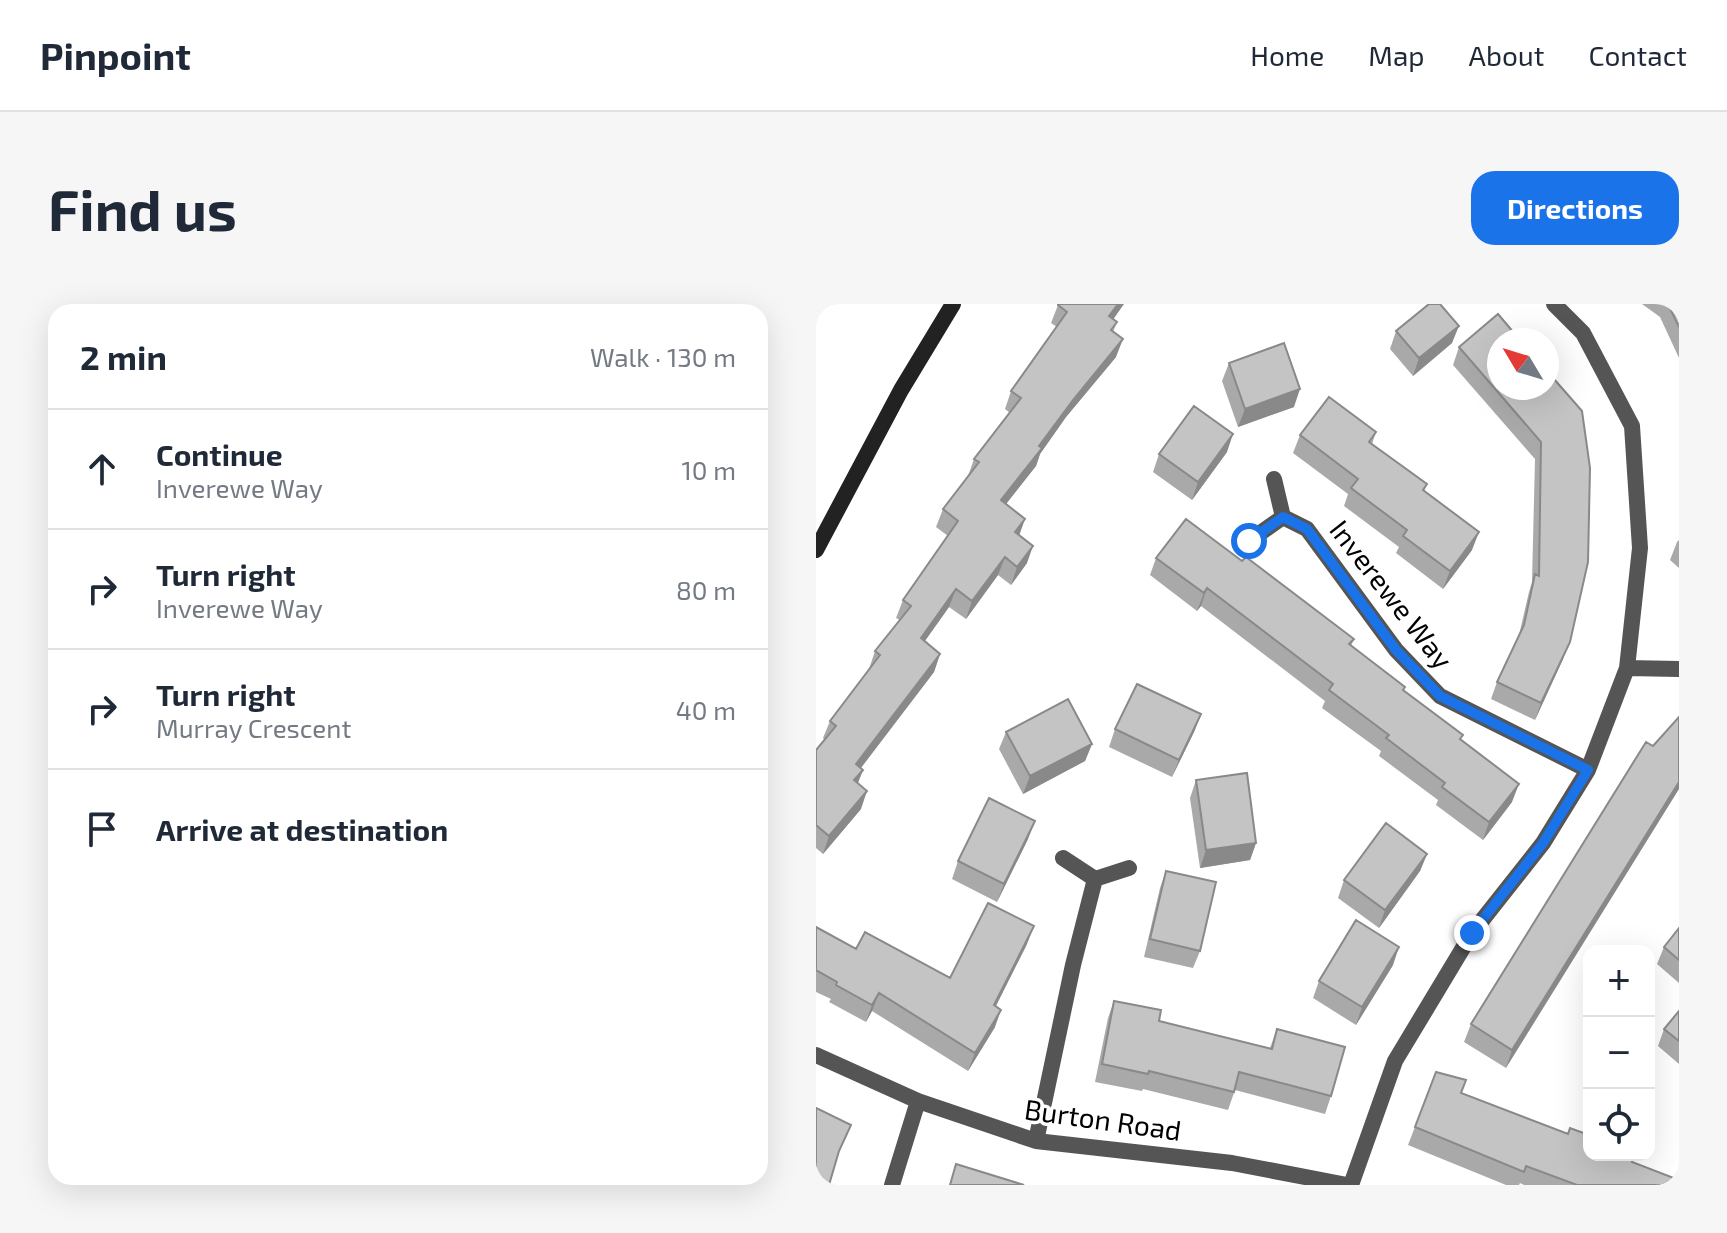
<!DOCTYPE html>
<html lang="en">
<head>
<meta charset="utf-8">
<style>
	:root { --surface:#fff; --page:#f6f6f7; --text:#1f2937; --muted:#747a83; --line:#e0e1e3; --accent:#1a73e8 }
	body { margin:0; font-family:"Exo 2",sans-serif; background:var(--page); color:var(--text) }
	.controls { position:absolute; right:24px; bottom:24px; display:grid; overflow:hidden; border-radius:16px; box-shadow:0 8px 32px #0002 }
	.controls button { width:72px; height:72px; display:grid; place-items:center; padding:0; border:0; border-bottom:2px solid var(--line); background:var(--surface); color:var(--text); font:40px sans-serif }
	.compass { position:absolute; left:671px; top:24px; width:72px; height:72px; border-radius:50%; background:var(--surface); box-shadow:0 8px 32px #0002; rotate:308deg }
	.stop { position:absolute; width:24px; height:24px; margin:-18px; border:6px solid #1a73e8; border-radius:50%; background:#fff }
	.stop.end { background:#1a73e8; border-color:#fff; box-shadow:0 2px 8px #0008 }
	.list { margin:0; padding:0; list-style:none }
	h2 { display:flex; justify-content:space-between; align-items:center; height:104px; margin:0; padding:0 32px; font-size:34px }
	h2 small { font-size:26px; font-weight:400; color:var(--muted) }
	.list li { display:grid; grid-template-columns:52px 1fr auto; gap:24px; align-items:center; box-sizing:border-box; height:120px; padding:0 32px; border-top:2px solid var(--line) }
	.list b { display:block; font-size:30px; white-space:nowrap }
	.list p { margin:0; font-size:26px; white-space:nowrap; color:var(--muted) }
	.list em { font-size:26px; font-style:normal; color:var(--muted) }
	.icon { flex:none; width:44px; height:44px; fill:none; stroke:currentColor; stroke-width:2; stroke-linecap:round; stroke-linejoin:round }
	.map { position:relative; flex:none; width:863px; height:881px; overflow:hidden; border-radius:24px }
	header { display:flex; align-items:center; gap:48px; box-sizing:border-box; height:112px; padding:0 40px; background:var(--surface); border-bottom:2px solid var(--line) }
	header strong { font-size:38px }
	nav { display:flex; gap:44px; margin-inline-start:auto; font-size:28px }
	.intro { display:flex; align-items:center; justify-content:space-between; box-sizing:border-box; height:192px; padding:0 48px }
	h1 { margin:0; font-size:56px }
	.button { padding:20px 36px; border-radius:24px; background:var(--accent); color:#fff; font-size:28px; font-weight:700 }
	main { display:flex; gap:48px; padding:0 48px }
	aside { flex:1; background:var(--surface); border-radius:24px; box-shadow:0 8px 32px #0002 }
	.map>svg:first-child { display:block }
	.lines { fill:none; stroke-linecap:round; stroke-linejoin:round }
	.street { stroke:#555; stroke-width:16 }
	.secondary { stroke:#222; stroke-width:16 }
	.wall { fill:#a9a9a9 }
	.shaded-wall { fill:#898989 }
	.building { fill:#c4c4c4; stroke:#898989; stroke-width:2 }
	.route { stroke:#1a73e8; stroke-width:10 }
	.labels { text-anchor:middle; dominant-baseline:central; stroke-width:7; stroke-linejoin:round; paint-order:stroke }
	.street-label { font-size:28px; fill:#000; stroke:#fff }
</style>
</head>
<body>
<header>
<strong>Pinpoint</strong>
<nav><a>Home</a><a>Map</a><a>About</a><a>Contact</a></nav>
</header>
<div class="intro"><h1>Find us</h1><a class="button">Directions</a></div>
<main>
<aside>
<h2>2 min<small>Walk · 130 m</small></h2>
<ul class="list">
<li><svg class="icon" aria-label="ahead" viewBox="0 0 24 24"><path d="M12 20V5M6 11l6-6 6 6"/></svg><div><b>Continue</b><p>Inverewe Way</p></div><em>10 m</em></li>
<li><svg class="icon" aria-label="right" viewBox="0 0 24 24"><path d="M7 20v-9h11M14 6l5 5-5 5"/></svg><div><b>Turn right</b><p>Inverewe Way</p></div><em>80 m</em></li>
<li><svg class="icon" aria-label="right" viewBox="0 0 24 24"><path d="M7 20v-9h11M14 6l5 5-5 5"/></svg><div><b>Turn right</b><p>Murray Crescent</p></div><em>40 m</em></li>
<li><svg class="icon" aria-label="arrive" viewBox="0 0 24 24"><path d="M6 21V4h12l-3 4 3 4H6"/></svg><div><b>Arrive at destination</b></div></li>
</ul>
</aside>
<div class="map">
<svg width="863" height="881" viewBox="0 0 863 881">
	<rect width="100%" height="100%" fill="#fff"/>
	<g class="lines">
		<path class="street" d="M467,213L491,225L580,346L624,392L772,466
			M433,237L467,213L458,175
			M811,364L863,365
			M247,554L279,575L313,564
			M0,751L102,797L220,837L416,859L531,881
			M220,837L257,661L279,575
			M76,881L102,797
			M535,881L579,757L656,629L727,539L772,466L811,364L824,244L816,122L767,29L738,0"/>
		<path class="secondary" d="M0,246L85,86L137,0"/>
	</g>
	<path class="wall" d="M826,0H863V54L844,13Z
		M242,1L297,15L301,18L297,28L300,53L250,113L224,150L220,162L190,200L203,231L211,259L195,281L182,271L150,315L133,303L109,337L124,350L118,368L45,464L47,466L42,479L45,505L7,550L0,544V446L9,436L7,434L14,417L54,365H53L59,347L84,316L80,314L87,296L132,232L120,223L127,205L152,172L158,155L194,109L189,105L195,87L241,23L235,19Z
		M580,27L636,39L597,72L574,45Z
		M643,43L731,84L747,355L719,416L675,395L681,378L703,331L713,288L716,278L719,155L637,61Z
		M413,59L478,103L422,123L406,77Z
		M560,128L556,140L611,180L608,187L656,246L627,285L580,249L583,243L528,202L532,190L477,149L484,131Z
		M411,148L376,196L337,168L343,150Z
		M863,236V264L854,256L861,238Z
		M340,254L426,257L538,335L535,342L645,436L696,498L667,536L620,501L622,496L563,452L565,447L506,404L509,397L385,302L381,307L334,271Z
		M385,410L378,428L356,473L293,443L299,425Z
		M190,428L276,440L269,457L207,490L183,445Z
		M837,442L690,764L648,738L655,720Z
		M380,476L440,539L434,556L384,564L374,494Z
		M212,535L181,598L136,575L142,557Z
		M611,550L604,567L563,624L522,594L528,576Z
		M350,567L384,647L377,664L328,653L344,584Z
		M0,623L40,645L134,674L211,640L180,702L179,723L152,767L56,707L50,718L13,698L15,695L0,688Z
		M863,624V679L841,660L848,643Z
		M577,661L540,721L497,694L503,677Z
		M298,697L343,717L454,744L461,725L515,792L509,810L419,786L412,806L327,785L326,787L279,778L292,714Z
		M863,707V760L842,742L848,725Z
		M620,768L645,789L816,858L863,881H708L704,879L703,881H690L592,841Z"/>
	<path class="shaded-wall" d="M302,0H308L287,30L293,12Z
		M643,22L636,39L597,72L603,54Z
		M307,35L300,53L250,113L224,150L220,162L179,214L185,196L223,142L257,96Z
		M484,85L478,103L422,123L429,105Z
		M417,130L411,148L376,196L382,178Z
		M209,215L203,232L199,228Z
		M663,228L656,246L627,285L634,267Z
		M217,242L211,259L195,281L201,263Z
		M189,253L182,271L150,315L156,297Z
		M391,284L385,302L381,307L388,289Z
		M140,285L133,303L98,352L105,334Z
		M754,338L747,355L719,416L725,399Z
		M124,350L118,368L34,478L40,460Z
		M385,410L378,428L356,473L363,456Z
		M276,440L269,457L207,490L214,472Z
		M47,466L40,483L38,476Z
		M863,478V485L690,764L696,746Z
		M703,480L696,498L667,536L673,518Z
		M51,487L45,505L7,550L13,532Z
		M219,517L212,535L181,598L188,580Z
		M440,539L434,556L384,564L390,546Z
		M611,550L604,567L563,624L569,606Z
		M218,622L211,640L171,719L178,701Z
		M583,643L577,661L540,721L546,703Z
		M63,689L56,707L50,718L56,701Z
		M185,706L179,723L152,767L159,749Z"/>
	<path class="building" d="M242,0H302L293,12L301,18L295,26L307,35L257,96L223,142L226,144L185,196L209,215L199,228L217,242L201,263L189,253L156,297L140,285L105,334L124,350L40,460L47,466L38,476L51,487L13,532L0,521V446L20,422L14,417L64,351L59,347L95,302L87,296L142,217L127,205L163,158L158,155L205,94L195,87L251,8L242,1Z
		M613,0H624L643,22L603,54L580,27Z
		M852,0H863V23Z
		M682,10L704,36H683V84H731V67L766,107L774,164L772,258L754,338L725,399L681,378L708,321L719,270L723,272L725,138L643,43Z
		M468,39L484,85L429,105L413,59Z
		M513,93L560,128L553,138L611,180L607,186L663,228L634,267L587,232L591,226L535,184L542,175L484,131Z
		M378,102L417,130L382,178L343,150Z
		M370,215L426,257L430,253L538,335L533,340L589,383L587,386L647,431L644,435L703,480L673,518L626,483L629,479L570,434L573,431L513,386L517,380L391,284L388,289L340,254Z
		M321,380L385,410L363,456L299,425Z
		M252,395L276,440L214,472L190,428Z
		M863,413V478L696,746L655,720L830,438L837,442Z
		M431,469L440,539L390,546L380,476Z
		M173,494L219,517L188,580L142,557Z
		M570,519L611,550L569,606L528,576Z
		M350,567L400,578L384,647L334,635Z
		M172,599L218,622L178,701L185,706L159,749L63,689L56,701L20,681L21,678L0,666V623L40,645L49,628L134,674Z
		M540,616L583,643L546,703L503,677Z
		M863,624V656L848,643Z
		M298,697L345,706L343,717L456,745L461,725L529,743L515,792L423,768L418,788L333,767L332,770L286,760Z
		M863,707V737L848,725Z
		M620,768L650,776L645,789L752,830L754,824L773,831V851H819L816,858L863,876V881H761L710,862L708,868L599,823Z
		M0,804L35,821L23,847L13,881H0Z
		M140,860L208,881H134Z"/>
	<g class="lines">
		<path class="route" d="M433,237L467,213L491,225L580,346L624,392L772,466L727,539L656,629"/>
	</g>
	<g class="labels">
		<g class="street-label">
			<text transform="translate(576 290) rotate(52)">Inverewe Way</text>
			<text transform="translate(287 815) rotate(8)">Burton Road</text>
		</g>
	</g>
</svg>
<div class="controls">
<button>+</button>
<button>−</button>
<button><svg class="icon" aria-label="locate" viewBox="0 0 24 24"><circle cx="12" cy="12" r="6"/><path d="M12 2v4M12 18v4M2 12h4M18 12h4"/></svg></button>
</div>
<svg class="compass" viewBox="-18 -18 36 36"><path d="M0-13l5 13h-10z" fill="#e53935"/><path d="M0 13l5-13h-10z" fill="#747a83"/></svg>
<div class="stop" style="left:433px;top:237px"></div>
<div class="stop end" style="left:656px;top:629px"></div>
</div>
</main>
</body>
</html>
